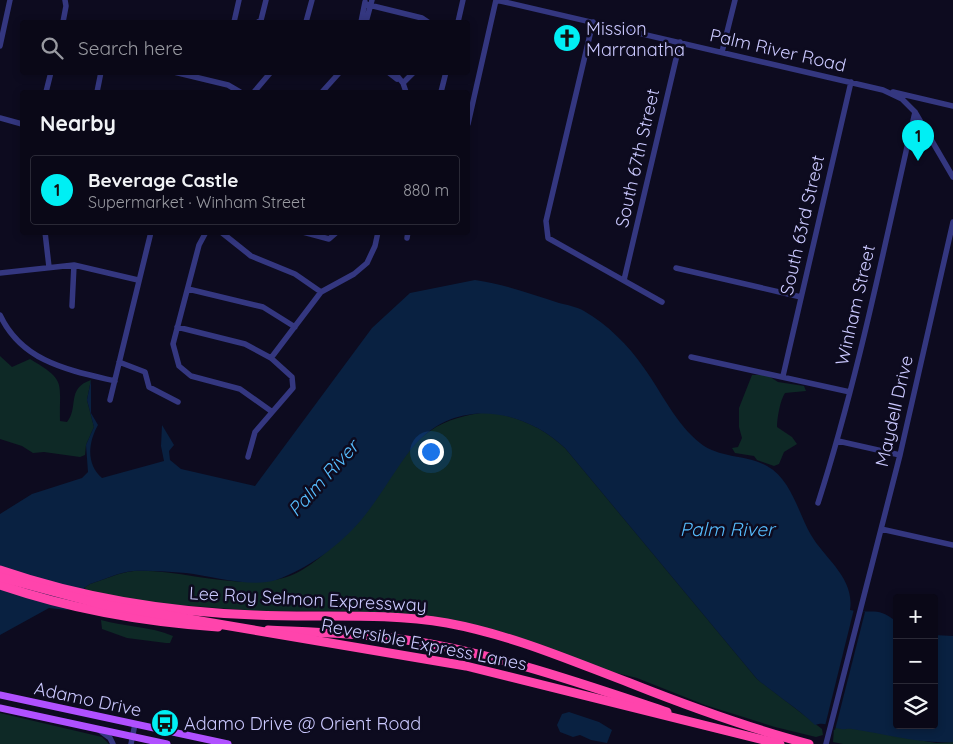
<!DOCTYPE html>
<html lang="en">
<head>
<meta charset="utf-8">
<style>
	:root { --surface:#0a0817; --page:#181624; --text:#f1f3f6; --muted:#999aa1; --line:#2a2936; --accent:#00eff4 }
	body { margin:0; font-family:Quicksand,sans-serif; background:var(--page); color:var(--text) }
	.controls { position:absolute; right:15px; bottom:15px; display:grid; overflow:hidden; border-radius:5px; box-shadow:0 2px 8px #0003 }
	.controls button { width:45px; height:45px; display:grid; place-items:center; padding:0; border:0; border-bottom:1px solid var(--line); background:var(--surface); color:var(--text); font:25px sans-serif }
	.you { position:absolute; left:430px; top:451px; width:18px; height:18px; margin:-12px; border:4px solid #fff; border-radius:50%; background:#1a73e8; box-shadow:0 0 0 8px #1a73e833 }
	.badge { display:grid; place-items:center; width:32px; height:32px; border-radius:50%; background:var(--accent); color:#111; font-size:16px; font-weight:700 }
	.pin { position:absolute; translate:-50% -41px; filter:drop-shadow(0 1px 2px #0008) }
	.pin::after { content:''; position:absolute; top:26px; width:18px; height:15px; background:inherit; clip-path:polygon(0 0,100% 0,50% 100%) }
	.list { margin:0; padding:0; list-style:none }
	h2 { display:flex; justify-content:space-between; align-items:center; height:65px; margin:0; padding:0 20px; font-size:21px }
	h2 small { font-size:16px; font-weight:400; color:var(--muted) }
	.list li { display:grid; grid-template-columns:32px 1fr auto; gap:15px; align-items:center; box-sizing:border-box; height:70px; margin:0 10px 10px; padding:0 10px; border:1px solid var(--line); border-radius:5px }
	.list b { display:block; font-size:19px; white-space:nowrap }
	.list p { margin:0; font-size:16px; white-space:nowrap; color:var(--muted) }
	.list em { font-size:16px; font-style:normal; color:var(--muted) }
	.icon { flex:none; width:28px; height:28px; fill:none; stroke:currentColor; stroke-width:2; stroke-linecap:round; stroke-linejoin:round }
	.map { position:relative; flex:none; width:953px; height:744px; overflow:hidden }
	.search { position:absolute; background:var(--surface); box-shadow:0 2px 8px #0003; left:20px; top:20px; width:450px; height:55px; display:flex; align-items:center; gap:12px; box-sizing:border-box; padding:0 18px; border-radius:5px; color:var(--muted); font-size:19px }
	.panel { position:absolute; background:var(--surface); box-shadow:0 2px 8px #0003; left:20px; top:90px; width:450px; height:145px; border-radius:5px }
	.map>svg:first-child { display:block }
	.green { fill:#0e2926 }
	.water { fill:#092141 }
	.pier { fill:#0d0b1f }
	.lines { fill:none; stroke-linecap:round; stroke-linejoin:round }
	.minor { stroke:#343780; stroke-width:5.5 }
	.major { stroke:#b050ff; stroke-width:7 }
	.highway { stroke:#ff44ac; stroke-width:9 }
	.highway-bridge { stroke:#ff44ac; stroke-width:9 }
	.labels { text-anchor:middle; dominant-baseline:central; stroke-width:5; stroke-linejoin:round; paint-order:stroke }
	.poi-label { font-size:18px; fill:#cbc9ff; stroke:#0d0b1f; text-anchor:start }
	.street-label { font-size:18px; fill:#cbc9ff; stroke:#0d0b1f }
	.water-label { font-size:19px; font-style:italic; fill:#57beff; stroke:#0d0b1f }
</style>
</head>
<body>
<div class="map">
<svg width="953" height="744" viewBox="0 0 953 744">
	<rect width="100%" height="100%" fill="#0d0b1f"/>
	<path class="green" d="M0,356L12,367L30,359C67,381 59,381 60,421L67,422C79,408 66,388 91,380L87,400L94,427L86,445L85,455L80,457L44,452L33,453L22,446L0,439Z
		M752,375H767L778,382L804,386L806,391L785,393C780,400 777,419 777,427L792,437L797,444L784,452L779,464L774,466L757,460L754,456L735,453L732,448L738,447L742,438L739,427V408Z
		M487,412C517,416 543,427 565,448L757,679L822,729L823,735L816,737L775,727L705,705L637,678L608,671L524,644L404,617L350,611H258L151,603L93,593L84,588L90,584C103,580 120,572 134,571C185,568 255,598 302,570C342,546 368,504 397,467C406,455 416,440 430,431C447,419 466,415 487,412Z
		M101,620C125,627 150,626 173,636L170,643H166L127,638L102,629Z
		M0,713L102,737L109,744H0Z
		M834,728H850L936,743L953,742V744H843L833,742Z"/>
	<path class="water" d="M475,280C504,284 531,294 559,303C567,305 577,307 584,311C608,325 628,345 644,368C662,393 676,424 700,443C720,459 746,454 767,466C792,480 798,513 811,535C825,559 855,578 850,610C871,615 876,605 897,622V725H934V635L953,636V742C918,744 887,734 852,729C848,728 844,730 841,729C831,728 826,721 815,725C797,708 776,695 757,679L565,448C521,407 453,397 412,448C394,471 380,497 362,519C339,546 309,568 276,580C252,588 211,576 186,573C169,572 150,570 133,571C119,572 103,580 90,584L84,588L87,598L67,610L49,608L0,635V514L32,494L82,478L88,472L86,445L94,427L87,400L91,380V413L98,425C88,443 86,464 102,478L164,461L161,446L162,425L174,445L169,451L170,460L181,469L255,486L372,328L410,293Z
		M569,712L599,722L612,730L607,743L591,740L580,735L573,737L560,732L557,725L562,714Z"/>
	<path class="pier" d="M854,609L865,612L835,730L825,726Z"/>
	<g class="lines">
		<path class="minor" d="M496,0L883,90L902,99L915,112L953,177
			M365,4L422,18L428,22
			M63,22L66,6L65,0
			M234,22L239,0
			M258,22L261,20L266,0
			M306,22L312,0
			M361,22L365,2
			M366,22L372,0
			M458,22L463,0
			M593,22L546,221L548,238L662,302
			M0,46L10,0
			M722,52L735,0
			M174,72L228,85L240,92
			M388,72L397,79
			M394,72L403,83L406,92
			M403,83L414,72
			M46,92L51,72
			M97,92L101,72
			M254,92L271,72
			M322,92L340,72
			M441,92L446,72
			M893,92L953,106
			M0,118L22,124
			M468,124L496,0
			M45,232L49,267
			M206,232L199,245L173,344L179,366L191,376L240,389L271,411
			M221,232L251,256L295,274L321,292
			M303,232L329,239L337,232
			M407,238L408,232
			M676,268L801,297
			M0,273L74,265L138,280
			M624,280L680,42
			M188,289L263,307L295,327
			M72,306L74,265
			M0,315C22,362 68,370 115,381
			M177,327L245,344L271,358L292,377L293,388L255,432L248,457
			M691,357L850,392
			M271,358L321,292L354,274L367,263L375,246L378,232
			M119,362L145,372L149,387L178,402
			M783,376L851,82
			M110,400L151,232
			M838,441L900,455
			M818,503C859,375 885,242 915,112
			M881,529L953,545
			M99,730L110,738L113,744
			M131,744L135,724
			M826,744L900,455L953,222"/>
		<path class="major" d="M0,695L228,744
			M0,708L167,744"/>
		<path class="highway" d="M0,570C82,598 168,612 255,615C319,618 383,612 447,623C512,635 569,660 630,683C688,706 748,728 809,744
			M0,585C70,609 144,622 218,627
			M268,630C312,632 356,633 400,639C492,652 580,683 667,712"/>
		<path class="highway-bridge" d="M0,577L100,604L466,666L780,744"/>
	</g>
	<defs>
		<g id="church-disc" transform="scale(1.4375)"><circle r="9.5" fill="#00eff4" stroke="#0d0b1f"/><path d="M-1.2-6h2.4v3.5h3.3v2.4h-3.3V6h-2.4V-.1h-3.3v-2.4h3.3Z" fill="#111"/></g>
		<g id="bus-disc" transform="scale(1.4375)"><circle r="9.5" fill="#00eff4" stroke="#0d0b1f"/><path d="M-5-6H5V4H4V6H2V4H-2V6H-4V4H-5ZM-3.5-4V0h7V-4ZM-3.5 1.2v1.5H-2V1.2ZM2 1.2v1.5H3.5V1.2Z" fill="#111"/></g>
	</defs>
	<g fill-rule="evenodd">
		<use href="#church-disc" x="567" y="38"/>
		<use href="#bus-disc" x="165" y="723"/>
	</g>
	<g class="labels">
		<g class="poi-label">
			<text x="586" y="28">Mission<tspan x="586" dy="21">Marranatha</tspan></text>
			<text x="184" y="723">Adamo Drive @ Orient Road</text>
		</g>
		<g class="street-label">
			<text transform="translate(778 50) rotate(13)">Palm River Road</text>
			<text transform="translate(637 158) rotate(-77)">South 67th Street</text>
			<text transform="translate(802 225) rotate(-77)">South 63rd Street</text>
			<text transform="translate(855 305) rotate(-77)">Winham Street</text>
			<text transform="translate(894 411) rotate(-77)">Maydell Drive</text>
			<text transform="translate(308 599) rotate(3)">Lee Roy Selmon Expressway</text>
			<text transform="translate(424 644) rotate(11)">Reversible Express Lanes</text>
			<text transform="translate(88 699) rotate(12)">Adamo Drive</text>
		</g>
		<g class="water-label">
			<text transform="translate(323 478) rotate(-48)">Palm River</text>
			<text x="727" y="529">Palm River</text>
		</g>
	</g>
</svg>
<div class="controls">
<button>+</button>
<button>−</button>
<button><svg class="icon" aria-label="layers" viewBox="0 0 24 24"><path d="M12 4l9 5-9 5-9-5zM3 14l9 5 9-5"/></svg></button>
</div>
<div class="you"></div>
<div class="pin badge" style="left:918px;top:161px">1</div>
<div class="search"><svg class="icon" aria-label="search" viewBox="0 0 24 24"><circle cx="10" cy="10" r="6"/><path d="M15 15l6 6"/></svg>Search here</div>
<section class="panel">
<h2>Nearby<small></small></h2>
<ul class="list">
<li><span class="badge">1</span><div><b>Beverage Castle</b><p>Supermarket · Winham Street</p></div><em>880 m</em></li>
</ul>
</section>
</div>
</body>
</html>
